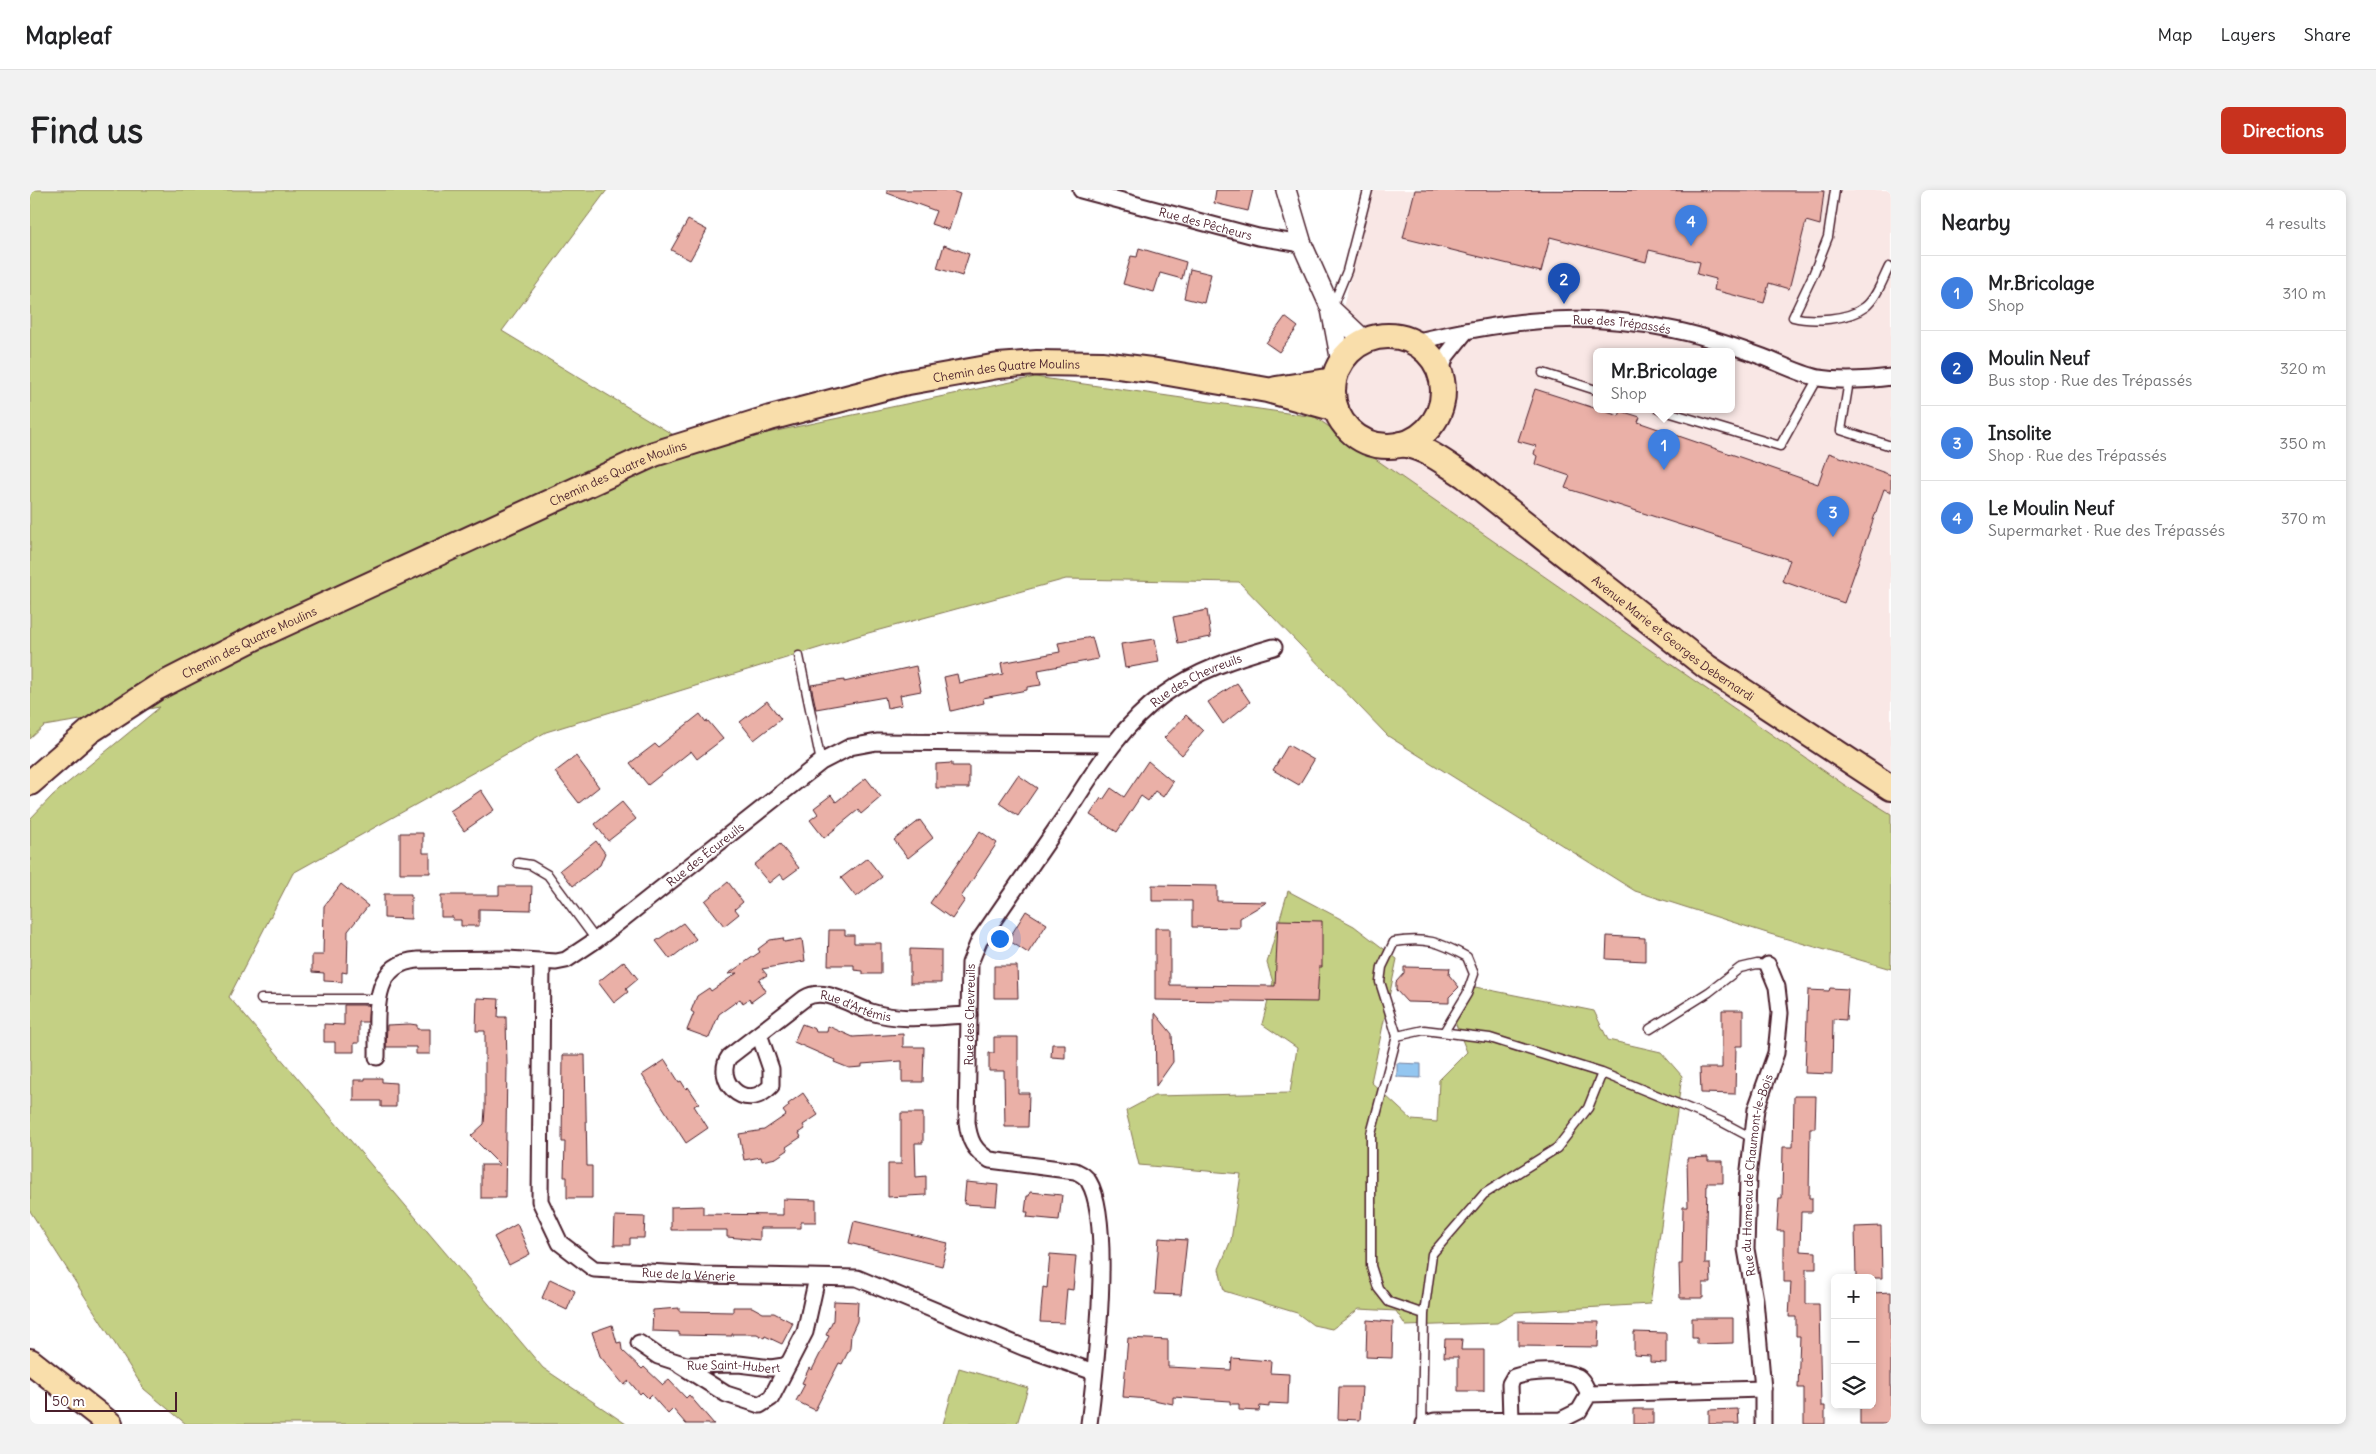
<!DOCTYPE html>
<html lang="en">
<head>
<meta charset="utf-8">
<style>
	:root { --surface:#fff; --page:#f2f2f2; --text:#202124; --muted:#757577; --line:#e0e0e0; --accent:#c8321e }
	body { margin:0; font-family:Delius,sans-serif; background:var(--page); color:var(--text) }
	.controls { position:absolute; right:15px; bottom:15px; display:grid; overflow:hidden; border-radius:8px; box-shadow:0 2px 8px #0003 }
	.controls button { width:45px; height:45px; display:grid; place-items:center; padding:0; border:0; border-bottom:1px solid var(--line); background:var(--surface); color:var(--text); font:25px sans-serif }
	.scale { position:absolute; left:15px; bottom:12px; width:132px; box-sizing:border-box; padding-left:5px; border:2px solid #4a1f2b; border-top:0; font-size:14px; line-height:18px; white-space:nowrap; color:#4a1f2b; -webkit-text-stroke:4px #fff; paint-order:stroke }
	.you { position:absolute; left:969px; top:748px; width:18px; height:18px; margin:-12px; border:4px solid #fff; border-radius:50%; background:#1a73e8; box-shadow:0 0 0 8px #1a73e833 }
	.badge { display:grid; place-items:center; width:32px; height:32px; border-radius:50%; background:var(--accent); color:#fff; font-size:16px; font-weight:700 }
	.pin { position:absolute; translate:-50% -41px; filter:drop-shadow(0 1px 2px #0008) }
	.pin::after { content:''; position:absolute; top:26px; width:18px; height:15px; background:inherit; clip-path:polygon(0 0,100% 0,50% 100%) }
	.popup { position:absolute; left:1563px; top:158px; width:142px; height:65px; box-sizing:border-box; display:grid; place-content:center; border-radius:8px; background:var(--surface); filter:drop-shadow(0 1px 4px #0005); font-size:16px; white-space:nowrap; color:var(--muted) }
	.popup b { font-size:19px; color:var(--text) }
	.popup::after { content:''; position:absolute; left:50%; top:100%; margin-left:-10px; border:10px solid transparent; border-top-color:var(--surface) }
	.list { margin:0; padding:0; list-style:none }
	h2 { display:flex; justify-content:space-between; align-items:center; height:65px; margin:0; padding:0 20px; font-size:21px }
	h2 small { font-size:16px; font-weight:400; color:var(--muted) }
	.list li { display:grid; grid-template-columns:32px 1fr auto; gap:15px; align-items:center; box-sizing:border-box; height:75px; padding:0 20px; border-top:1px solid var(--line) }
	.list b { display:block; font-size:19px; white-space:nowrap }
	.list p { margin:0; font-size:16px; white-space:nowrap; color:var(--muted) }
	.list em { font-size:16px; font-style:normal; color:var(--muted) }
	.icon { flex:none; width:28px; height:28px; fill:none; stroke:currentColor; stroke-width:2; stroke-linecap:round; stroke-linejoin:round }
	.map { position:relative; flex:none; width:1861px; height:1234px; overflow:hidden; border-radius:8px }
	header { display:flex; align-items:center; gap:30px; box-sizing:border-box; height:70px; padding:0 25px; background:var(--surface); border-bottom:1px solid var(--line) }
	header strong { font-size:24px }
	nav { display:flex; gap:28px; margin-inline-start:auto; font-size:18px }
	.intro { display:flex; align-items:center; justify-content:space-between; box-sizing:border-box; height:120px; padding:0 30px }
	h1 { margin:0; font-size:35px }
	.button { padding:12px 22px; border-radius:8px; background:var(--accent); color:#fff; font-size:18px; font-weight:700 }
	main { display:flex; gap:30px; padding:0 30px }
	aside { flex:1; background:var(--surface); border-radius:8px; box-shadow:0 2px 8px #0003 }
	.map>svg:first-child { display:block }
	.built { fill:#f9e7e5; fill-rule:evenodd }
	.green { fill:#c4d084; stroke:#877858 }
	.water { fill:#93c6f0; stroke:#7683a1 }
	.building { fill:#eab0a7; stroke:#4a1f2b }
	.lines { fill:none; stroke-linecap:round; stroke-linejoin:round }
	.service-casing { stroke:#4a1f2b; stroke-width:11 }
	.minor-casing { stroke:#4a1f2b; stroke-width:19 }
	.tertiary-casing { stroke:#4a1f2b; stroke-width:22 }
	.primary-casing { stroke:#4a1f2b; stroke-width:28 }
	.service { stroke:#fff; stroke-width:8 }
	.minor { stroke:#fff; stroke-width:15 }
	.tertiary { stroke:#fff; stroke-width:19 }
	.primary { stroke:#f9deab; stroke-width:24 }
	.labels { text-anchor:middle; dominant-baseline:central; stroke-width:5; stroke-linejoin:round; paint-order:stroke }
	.street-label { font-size:12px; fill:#4a1f2b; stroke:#fff }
</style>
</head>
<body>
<header>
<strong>Mapleaf</strong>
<nav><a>Map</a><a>Layers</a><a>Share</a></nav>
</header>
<div class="intro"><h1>Find us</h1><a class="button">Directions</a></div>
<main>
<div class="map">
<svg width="1861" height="1234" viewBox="0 0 1861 1234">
	<rect width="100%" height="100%" fill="#fff"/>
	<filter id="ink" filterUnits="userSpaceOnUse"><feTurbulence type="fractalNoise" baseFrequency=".02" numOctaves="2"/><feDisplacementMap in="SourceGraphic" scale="10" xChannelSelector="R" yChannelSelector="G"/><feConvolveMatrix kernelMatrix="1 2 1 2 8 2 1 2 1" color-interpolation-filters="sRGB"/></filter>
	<g filter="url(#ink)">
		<path class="built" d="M1343,0H1861V624L1813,594L1285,227ZM1566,161H1702V219H1566Z"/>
		<path class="green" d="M0,0H577L472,141L665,258L1005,187L1285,227L1813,594L1861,624V779L1740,744L1605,701L1358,546L1209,392L1036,389L831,445L516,542L263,683L199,807L513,1178L596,1234H156L114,1199L0,1021V629L23,605L130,517L14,536L0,549Z
			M1258,701L1324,736L1367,769L1341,892L1382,930L1407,932L1409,890L1437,862L1425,832L1445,797L1564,821L1578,850L1631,862L1652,886L1620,1114L1486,1122L1467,1133L1376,1136L1366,1121L1329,1119L1302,1139L1283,1135L1267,1123L1194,1101L1189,1079L1201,1050L1211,984L1109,975L1096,921L1124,906L1260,903L1267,858L1232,834L1243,792L1237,773Z
			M929,1178L998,1198L987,1234H913Z"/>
		<path class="water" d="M1367,873L1391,874V888L1367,887Z"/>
		<path class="building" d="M857,0H919L930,4L919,40L901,34L906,21L857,3Z
			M1186,0H1223L1218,21L1184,13Z
			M1385,0L1779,1H1794L1790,35L1776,31L1759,99L1739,93L1734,113L1684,100L1686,89L1667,84L1670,72L1619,60L1616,72L1520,47L1511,82L1373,48Z
			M658,30L677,40L660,70L641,60Z
			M914,55L939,64L932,86L907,78Z
			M1109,58L1156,72L1152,89L1130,83L1124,102L1093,94L1101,66L1107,67Z
			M1160,79L1181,84L1174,113L1154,108Z
			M1255,127L1268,137L1249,162L1236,153Z
			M1505,199L1589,226L1591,221L1610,227L1608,232L1788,294L1799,263L1861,285V302L1854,299L1814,413L1752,391L1760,370L1535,298L1540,286L1505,274L1507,266L1504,264L1506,256L1488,251Z
			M1177,420L1181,447L1148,453L1143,427Z
			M1062,447L1068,469L1008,480L1011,495L997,497V500L953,508L954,513L921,521L914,487L927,484L929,493L973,484L971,473L1030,462L1028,453Z
			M1125,449L1129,472L1095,478L1091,454Z
			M886,476L891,501L870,505L872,515L857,518L855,507L786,519L781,495L814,490V492Z
			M1207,493L1220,512L1193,534L1178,512Z
			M737,511L751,529L724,550L710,532Z
			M670,524L676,532L678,531L693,549L667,569L661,561L618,595L600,573L625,554L628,557Z
			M1156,525L1173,541L1152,565L1134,548Z
			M1258,555L1284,570L1269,595L1243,580Z
			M546,566L569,597L549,613L525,582Z
			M1118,571L1143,592L1133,607L1125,601L1118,611L1111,606L1087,642L1060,625L1071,608L1073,610L1081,598L1094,607Z
			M922,573V576H939V598H906V574Z
			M988,585L1007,598L988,626L969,613Z
			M836,588L851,607L831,624L828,620L794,648L780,630L788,624L784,618L801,605L806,612Z
			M451,600L464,620L434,641L420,621Z
			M592,612L606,629L578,651L565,634Z
			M890,630L903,648L878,668L864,650Z
			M950,641L967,653L931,707L935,710L922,729L900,713Z
			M370,643H393V663H400V683H370Z
			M566,651L575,663L570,675L543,696L530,680Z
			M750,654L769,678L754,689L750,684L739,693L724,675Z
			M837,668L852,687L826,707L811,688Z
			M698,692L713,712L705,719L709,724L694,736L675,711Z
			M311,694L338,716L318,741L317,783L312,782V792L294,791V783L282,782V765H293L294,716Z
			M1122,695L1187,696V711L1237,712L1210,728V738L1162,737V711H1122Z
			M469,696H502L501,720L449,719V736H431V730H423V727H411V705H469Z
			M354,704H381V729L354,728Z
			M996,721L1017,734L998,763L978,750Z
			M1248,730L1292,731V777H1289L1287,812L1125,810V738H1140V795L1245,796Z
			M653,733L666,749L640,769L626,751Z
			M799,740H815V745H824V753H851V784H833V781L824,780V775H798Z
			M1577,746L1615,748V771L1576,769Z
			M753,748L754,752L772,749L775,771L732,779L737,785L729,790L736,801L721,812L719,809L713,813L710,809L689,824L679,848L657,840L664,823L661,821L667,806L679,798L681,801L707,783L698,784L730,762L728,759L740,750Z
			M880,759L911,760V793H880Z
			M594,771L608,789L596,799L598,802L584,813L568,792Z
			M964,776H987L988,808H964Z
			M1374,777L1420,778L1419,785L1429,797L1419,807V813L1377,812L1366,800V792L1374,783Z
			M1800,798L1818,799L1816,830L1803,829L1802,884L1775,883L1778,800L1799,801Z
			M447,808L469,809L468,827H476L477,876L475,1008H451V975H470L441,946L454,934L455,919V841H446Z
			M314,815H339L338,832H329V853H324V862H305V852H294V834L314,835Z
			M1692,820H1713V856H1706L1705,904L1671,903L1670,878H1692Z
			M1125,823L1142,844L1143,872L1126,896Z
			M380,834L387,835V839H400V864H386V857H356L357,835Z
			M772,834L785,839L786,842H797L798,836L823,847L873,844V857H894L893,892H872V871L832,874V877L819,878L804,872L805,870L764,852Z
			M964,847H988V903H999L998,937H975L974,881H959V863H964Z
			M1022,854H1035V868L1021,867Z
			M533,865H555L557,976H562V1008H537V987H534L535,952H532Z
			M635,870L649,892L651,891L656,899L658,897L669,913L664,916L678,938L656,953L612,885Z
			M335,888H352V892L366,893V917H351V911H324V890H335Z
			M773,903L788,925L773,935L775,939L769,943L771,947L756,957L758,960L746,968L732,971L731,967L714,970L709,944L734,940L756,925L753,921L759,916L758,914Z
			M1764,906H1786L1785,938H1780L1779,1008H1782V1022H1771L1770,1061L1786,1062V1079H1776V1114H1789L1791,1216H1795V1234H1774V1198H1768L1770,1146H1766V1127H1759L1761,1092H1754V1041H1747L1749,1008H1752L1753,957H1763Z
			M871,923H893V953H885L886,987L896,986V1005L858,1007V974H871Z
			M1678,967V971H1693V993H1677L1675,1074H1680L1681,1093H1673V1108H1650L1649,1074H1652L1653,1017H1658L1657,968Z
			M936,992L968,995L966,1016L934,1014Z
			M1000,1002L1032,1005L1029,1030L997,1027L998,1022H995L997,1006H999Z
			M753,1009L786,1010V1032H771V1038H730V1050L697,1047V1040H641V1017L673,1016V1024L753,1025Z
			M585,1026L615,1027L614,1048H600V1055H584Z
			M824,1031L918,1053L912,1076L819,1053Z
			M487,1034L500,1064L479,1075L464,1047Z
			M1851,1036L1852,1088H1826L1825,1037Z
			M1129,1048L1157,1050L1151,1105L1125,1104Z
			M1020,1064L1046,1066L1043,1100L1037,1099L1034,1133L1010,1132L1013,1097L1017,1098Z
			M520,1089L545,1101L537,1120L512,1108Z
			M1861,1102V1234H1830V1215H1842V1103Z
			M804,1111L828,1112L827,1131L821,1144L820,1158L812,1174L809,1173L785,1220L766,1211L775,1194L772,1193L779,1178L782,1180L799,1146L796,1145L803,1130Z
			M703,1117H722L733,1123H744L763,1133L752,1154L735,1146L734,1148L727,1144H702V1146L649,1145V1142L622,1141L623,1120L649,1118V1121L703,1122Z
			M1662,1128H1703V1153L1667,1154V1148H1662Z
			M1337,1130L1363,1132L1362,1168L1336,1167Z
			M1488,1131L1569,1132L1568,1157L1488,1156Z
			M582,1135L587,1153L591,1152L592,1160L612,1179L614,1177L633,1195L639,1190L656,1208L659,1205L684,1234H656L643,1219L638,1224L621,1205L618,1208L612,1202L610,1204L599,1191L594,1195L570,1166L562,1142Z
			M1604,1142L1636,1143V1173L1620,1172V1166L1604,1165Z
			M1098,1148L1138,1150V1177L1201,1180L1202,1168L1241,1171L1240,1183L1259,1184L1258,1214L1239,1213V1217L1230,1216L1229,1221L1209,1220V1214H1200V1211L1143,1207V1214L1119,1209L1093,1207Z
			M1415,1149H1432L1431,1160H1454V1201H1428V1167H1414Z
			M1309,1197H1332L1330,1230L1308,1229Z
			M1604,1219H1623V1234H1604Z
			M1708,1219L1709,1234H1679V1220Z"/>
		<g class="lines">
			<g class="service-casing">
				<path id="service" d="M1805,0L1798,47L1783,85L1763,127C1782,132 1818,130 1835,117C1846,109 1853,89 1859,77
					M1303,115L1317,81L1338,0
					M1513,183L1566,200
					M1819,191L1811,240L1861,256
					M1628,219L1750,256L1788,188
					M769,466L791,572
					M488,673L501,675L518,685L566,750
					M231,809H348
					M1620,839L1679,802L1710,778L1727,774L1738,775
					M1367,846L1350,792L1352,777L1364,752C1396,747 1410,752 1437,767L1444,784L1437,804L1414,842
					M1572,883L1558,918L1527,958L1454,1004L1402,1064L1394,1124L1359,1112L1348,1098L1341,1076V944L1367,846L1394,840L1460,848L1572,883L1577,885L1692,932L1722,948
					M1392,1234L1394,1124"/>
			</g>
			<g class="minor-casing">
				<g id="minor">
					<path id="s1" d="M1051,0L1228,47L1272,54"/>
					<path id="s2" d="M1384,152C1469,132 1547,120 1635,138C1668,144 1701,155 1733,167C1751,174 1770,184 1789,188C1814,192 1837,190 1861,187"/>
					<path d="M1410,183L1416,166L1436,141"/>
					<path id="s3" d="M512,771L510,1011L530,1053L564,1079L671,1085L827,1088L995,1158L1064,1182"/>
					<path id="s4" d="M729,844L741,879V896C713,925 684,888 699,867L775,808C794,796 822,816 841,822C872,832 907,826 939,825"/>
					<path id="s5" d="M347,867C348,831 338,773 388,770L477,769L526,772L536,770L566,750L791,572L820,557L847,552L1083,554"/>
					<path id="s6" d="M609,1153L628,1166L656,1175L709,1174L741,1178L754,1176L759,1173L775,1142L787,1088"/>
					<path d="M650,1175L696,1204L730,1215L741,1208L759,1173"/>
					<path d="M1481,1230L1480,1194L1484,1187C1501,1181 1532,1179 1548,1187C1553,1190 1556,1198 1559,1204"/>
					<path id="s7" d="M1059,1234C1065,1185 1083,1032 1059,992C1056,986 1051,984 1045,981L960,970C944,961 939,950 937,932L940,773L949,751C977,710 1005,670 1033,629C1062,585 1089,537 1133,505C1166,481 1205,468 1244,457"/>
					<path d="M1394,1234L1405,1231L1531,1230L1549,1221L1559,1204L1733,1199"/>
					<path id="s8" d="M1733,1234V1199L1725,1110L1716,1059L1718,988L1726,919L1746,863L1750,823L1747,797L1738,775"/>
				</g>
			</g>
			<g class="tertiary-casing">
				<path id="tertiary" d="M1256,0L1272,54L1301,119L1311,172
					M1301,119L1335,151"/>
			</g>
			<g class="primary-casing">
				<g id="primary">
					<circle cx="1358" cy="201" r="55"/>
					<path d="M1246,199L1304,190"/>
					<path id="s9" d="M1371,254C1396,257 1414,273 1435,286L1677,477L1861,598"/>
					<path id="s10" d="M0,593L60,541L126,498L228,446L624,264L740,228L873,193L968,176L1007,173L1072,174L1121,180L1237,200L1306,219"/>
					<path d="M0,1171L80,1234"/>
				</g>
			</g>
			<use href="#service" class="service"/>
			<use href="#minor" class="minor"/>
			<use href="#tertiary" class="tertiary"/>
			<use href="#primary" class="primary"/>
		</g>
	</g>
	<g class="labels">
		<g class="street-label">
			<text stroke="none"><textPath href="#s1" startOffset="129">Rue des Pêcheurs</textPath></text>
			<text stroke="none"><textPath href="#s2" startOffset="210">Rue des Trépassés</textPath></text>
			<text stroke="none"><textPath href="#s10" startOffset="1072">Chemin des Quatre Moulins</textPath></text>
			<text stroke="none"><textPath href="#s10" startOffset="668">Chemin des Quatre Moulins</textPath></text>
			<text stroke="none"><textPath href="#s9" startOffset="336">Avenue Marie et Georges Debernardi</textPath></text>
			<text stroke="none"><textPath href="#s10" startOffset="262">Chemin des Quatre Moulins</textPath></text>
			<text stroke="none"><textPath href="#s7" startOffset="922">Rue des Chevreuils</textPath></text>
			<text stroke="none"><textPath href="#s5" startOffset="442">Rue des Écureuils</textPath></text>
			<text stroke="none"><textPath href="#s4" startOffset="282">Rue d'Artémis</textPath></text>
			<text stroke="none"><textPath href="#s7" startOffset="502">Rue des Chevreuils</textPath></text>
			<text stroke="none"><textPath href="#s8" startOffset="251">Rue du Hameau de Chaumont-le-Bois</textPath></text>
			<text stroke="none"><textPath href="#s3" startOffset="424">Rue de la Vénerie</textPath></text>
			<text stroke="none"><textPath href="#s6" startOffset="100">Rue Saint-Hubert</textPath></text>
		</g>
	</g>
</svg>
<div class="controls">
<button>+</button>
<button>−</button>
<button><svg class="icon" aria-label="layers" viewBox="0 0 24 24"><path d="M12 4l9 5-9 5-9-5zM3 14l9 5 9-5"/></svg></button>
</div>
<div class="scale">50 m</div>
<div class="you"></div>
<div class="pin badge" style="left:1634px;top:280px;background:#3f7fe0">1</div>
<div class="popup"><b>Mr.Bricolage</b>Shop</div>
<div class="pin badge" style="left:1534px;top:114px;background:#1a4fb4">2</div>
<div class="pin badge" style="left:1803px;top:347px;background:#3f7fe0">3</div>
<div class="pin badge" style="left:1661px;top:56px;background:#3f7fe0">4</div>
</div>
<aside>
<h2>Nearby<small>4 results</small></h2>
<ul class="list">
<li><span class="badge" style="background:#3f7fe0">1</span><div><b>Mr.Bricolage</b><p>Shop</p></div><em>310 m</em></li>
<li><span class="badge" style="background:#1a4fb4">2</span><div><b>Moulin Neuf</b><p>Bus stop · Rue des Trépassés</p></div><em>320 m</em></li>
<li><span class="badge" style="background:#3f7fe0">3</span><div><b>Insolite</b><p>Shop · Rue des Trépassés</p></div><em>350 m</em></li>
<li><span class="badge" style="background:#3f7fe0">4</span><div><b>Le Moulin Neuf</b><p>Supermarket · Rue des Trépassés</p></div><em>370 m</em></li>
</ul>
</aside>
</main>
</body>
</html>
